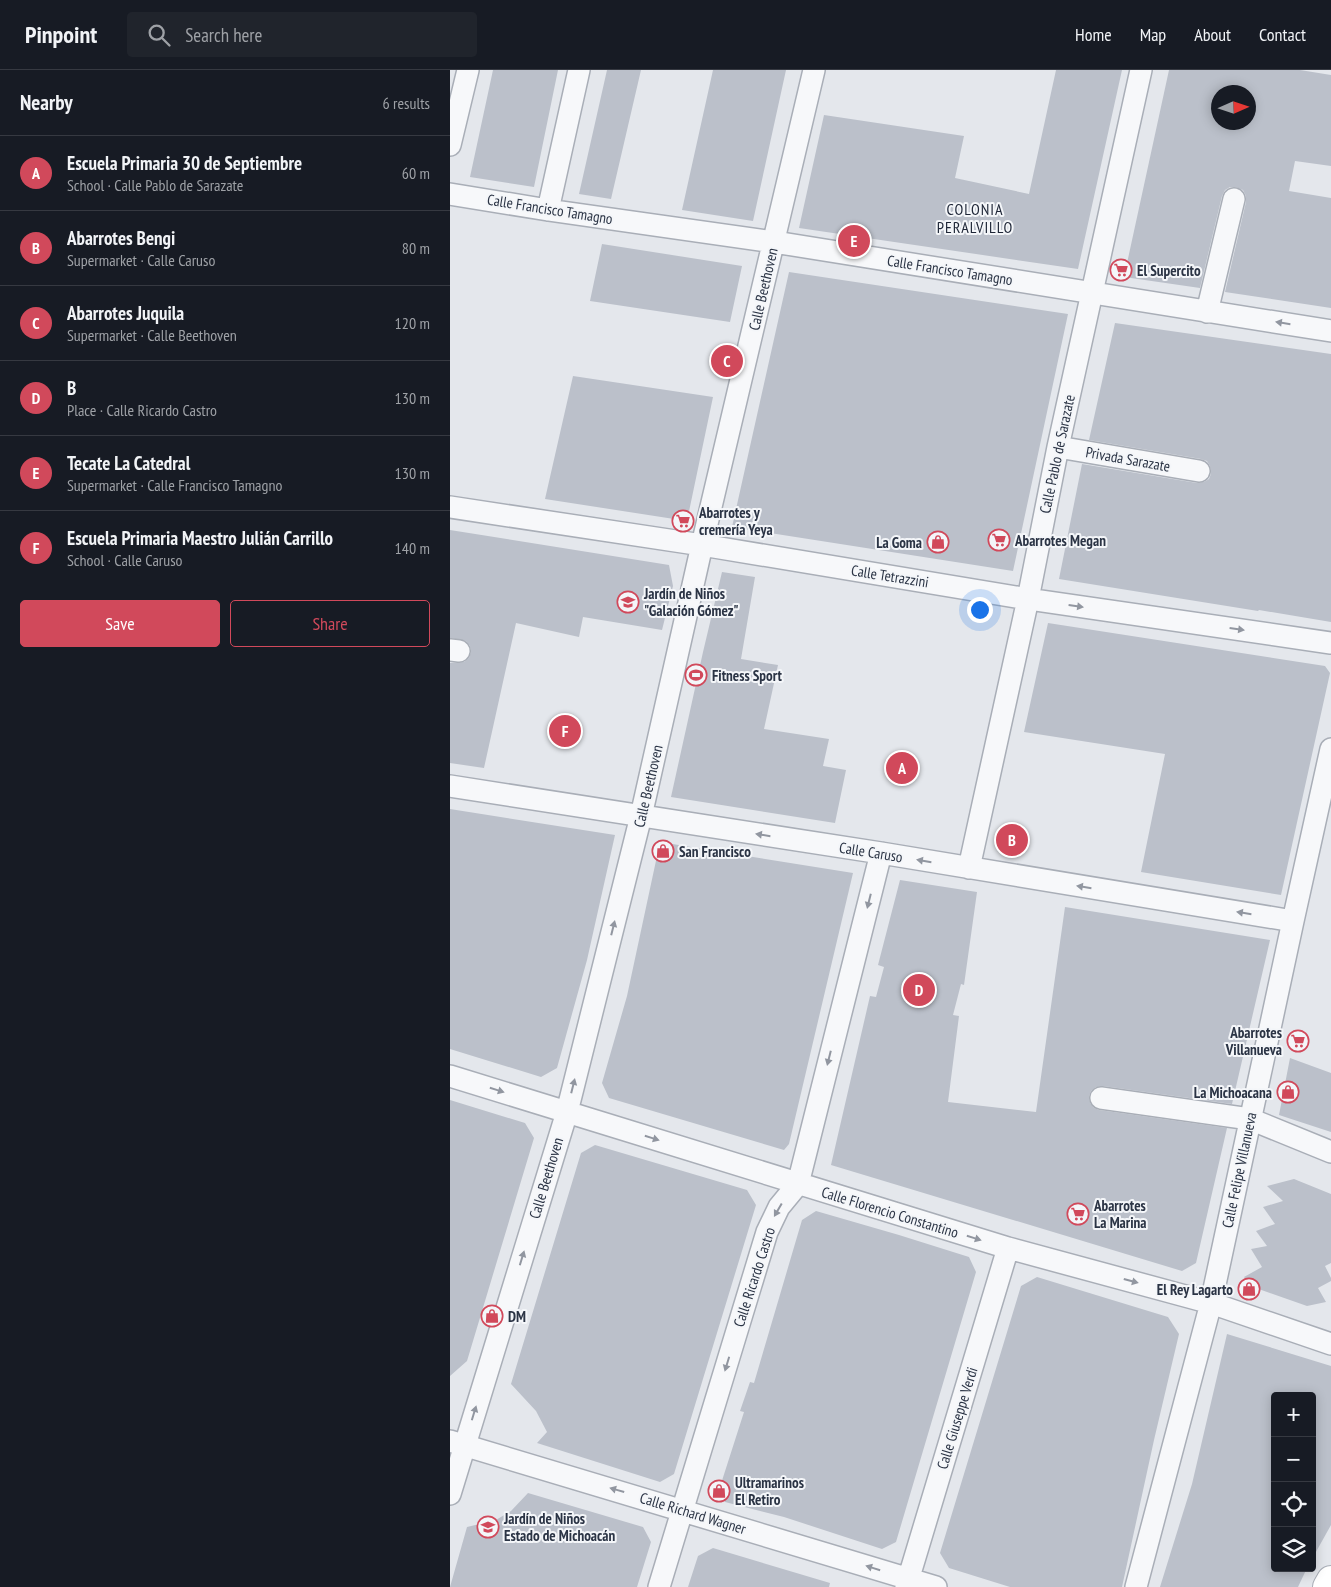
<!DOCTYPE html>
<html lang="en">
<head>
<meta charset="utf-8">
<style>
	:root { --surface:#171b24; --page:#20242c; --text:#f1f3f6; --muted:#9ea1a6; --line:#363941; --accent:#d1495b }
	body { margin:0; font-family:"PT Sans Narrow",sans-serif; background:var(--page); color:var(--text) }
	.controls { position:absolute; right:15px; bottom:15px; display:grid; overflow:hidden; border-radius:5px; box-shadow:0 2px 12px #0003 }
	.controls button { width:45px; height:45px; display:grid; place-items:center; padding:0; border:0; border-bottom:1px solid var(--line); background:var(--surface); color:var(--text); font:25px sans-serif }
	.compass { position:absolute; left:761px; top:15px; width:45px; height:45px; border-radius:50%; background:var(--surface); box-shadow:0 2px 12px #0003; rotate:87deg }
	.you { position:absolute; left:529px; top:539px; width:18px; height:18px; margin:-12px; border:4px solid #fff; border-radius:50%; background:#1a73e8; box-shadow:0 0 0 8px #1a73e833 }
	.badge { display:grid; place-items:center; width:32px; height:32px; border-radius:50%; background:var(--accent); color:#fff; font-size:16px; font-weight:700 }
	.pin { position:absolute; translate:-50% -50%; border:2px solid #fff; box-shadow:0 1px 5px #0006 }
	.list { margin:0; padding:0; list-style:none }
	h2 { display:flex; justify-content:space-between; align-items:center; height:65px; margin:0; padding:0 20px; font-size:21px }
	h2 small { font-size:16px; font-weight:400; color:var(--muted) }
	.list li { display:grid; grid-template-columns:32px 1fr auto; gap:15px; align-items:center; box-sizing:border-box; height:75px; padding:0 20px; border-top:1px solid var(--line) }
	.list b { display:block; font-size:19px; white-space:nowrap }
	.list p { margin:0; font-size:16px; white-space:nowrap; color:var(--muted) }
	.list em { font-size:16px; font-style:normal; color:var(--muted) }
	.actions { display:flex; gap:10px; padding:15px 20px }
	.actions a { flex:1; padding:11px 0; border:1px solid var(--accent); border-radius:5px; text-align:center; font-size:18px; color:var(--accent) }
	.actions .main { background:var(--accent); color:#fff }
	.icon { flex:none; width:28px; height:28px; fill:none; stroke:currentColor; stroke-width:2; stroke-linecap:round; stroke-linejoin:round }
	.map { position:relative; flex:none; width:881px; height:1517px; overflow:hidden }
	header { display:flex; align-items:center; gap:30px; box-sizing:border-box; height:70px; padding:0 25px; background:var(--surface); border-bottom:1px solid var(--line) }
	header strong { font-size:24px }
	nav { display:flex; gap:28px; margin-inline-start:auto; font-size:18px }
	.search { width:350px; height:45px; background:var(--page); display:flex; align-items:center; gap:12px; box-sizing:border-box; padding:0 18px; border-radius:5px; color:var(--muted); font-size:19px }
	main { display:flex }
	aside { flex:1; background:var(--surface) }
	.map>svg:first-child { display:block }
	.building { fill:#bbc0ca; fill-rule:evenodd }
	.lines { fill:none; stroke-linecap:round; stroke-linejoin:round }
	.minor-casing { stroke:#a9aeb7; stroke-width:24 }
	.secondary-casing { stroke:#a9aeb7; stroke-width:30 }
	.minor { stroke:#f7f8fa; stroke-width:21 }
	.secondary { stroke:#fff; stroke-width:28 }
	.oneway { fill:#9196a0 }
	.labels { text-anchor:middle; dominant-baseline:central; stroke-width:4; stroke-linejoin:round; paint-order:stroke }
	.street-label { font-size:15px; fill:#2b3445; stroke:#f4f6f9 }
	.poi-label { font-size:15px; font-weight:bold; fill:#2b3445; stroke:#f4f6f9; text-anchor:start }
	.neighbourhood-label { font-size:16px; letter-spacing:1px; fill:#1d2536; stroke:#f4f6f9 }
</style>
</head>
<body>
<header>
<strong>Pinpoint</strong>
<div class="search"><svg class="icon" aria-label="search" viewBox="0 0 24 24"><circle cx="10" cy="10" r="6"/><path d="M15 15l6 6"/></svg>Search here</div>
<nav><a>Home</a><a>Map</a><a>About</a><a>Contact</a></nav>
</header>
<main>
<aside>
<h2>Nearby<small>6 results</small></h2>
<ul class="list">
<li><span class="badge">A</span><div><b>Escuela Primaria 30 de Septiembre</b><p>School · Calle Pablo de Sarazate</p></div><em>60 m</em></li>
<li><span class="badge">B</span><div><b>Abarrotes Bengi</b><p>Supermarket · Calle Caruso</p></div><em>80 m</em></li>
<li><span class="badge">C</span><div><b>Abarrotes Juquila</b><p>Supermarket · Calle Beethoven</p></div><em>120 m</em></li>
<li><span class="badge">D</span><div><b>B</b><p>Place · Calle Ricardo Castro</p></div><em>130 m</em></li>
<li><span class="badge">E</span><div><b>Tecate La Catedral</b><p>Supermarket · Calle Francisco Tamagno</p></div><em>130 m</em></li>
<li><span class="badge">F</span><div><b>Escuela Primaria Maestro Julián Carrillo</b><p>School · Calle Caruso</p></div><em>140 m</em></li>
</ul>
<div class="actions"><a class="main">Save</a><a>Share</a></div>
</aside>
<div class="map">
<svg width="881" height="1517" viewBox="0 0 881 1517">
	<rect width="100%" height="100%" fill="#e4e7ec"/>
	<path class="building" d="M43,0H108L84,117L20,107Z
		M157,0H191L161,129L129,124Z
		M263,0H336L303,151L232,140Z
		M606,0H672L628,199L349,158L374,45L514,66L505,108L579,124Z
		M719,0H850L881,5V96L845,91L839,121L881,128V238L775,222L796,132V126L793,120L786,117H780L775,120L772,126L750,218L674,207ZM768,22H798V52H768Z
		M152,174L292,196L280,252L140,231Z
		M339,202L618,244L563,501L282,457Z
		M665,253L881,284V552L809,540L808,541L609,509L632,394L747,413L754,412L759,409L761,404L760,396L757,391L751,389L639,370Z
		M123,306L263,327L237,451L95,429Z
		M0,460L219,495L223,516L212,560L133,547L129,567L66,553L34,698L0,693V593L14,592L19,588L21,582L20,576L16,571L0,568Z
		M272,502L305,507L291,589L328,595L314,659L379,669L373,696L396,700L385,753L221,727L253,582Z
		M598,553L875,596L880,603L831,825L691,802L715,684L574,662Z
		M0,739L165,765L137,890L107,998L91,1007L0,979Z
		M210,772L403,803L339,1074L334,1080L159,1028L152,1013L177,926Z
		M450,810L527,822L514,915L511,914L503,945L509,946L498,1032L586,1042L615,837L820,870L782,1034L653,1016L646,1017L641,1021L639,1026L640,1033L644,1038L649,1040L777,1058L746,1193L732,1201L381,1095L420,926L426,927L434,897L428,895Z
		M840,988L881,1003V1062L829,1045Z
		M0,1030L75,1053L84,1068L17,1291L0,1306Z
		M145,1075L297,1120L306,1135L224,1404L210,1412L87,1373L97,1362L86,1341L61,1314L131,1083Z
		M844,1109L881,1124V1193L875,1196L881,1208V1211L868,1218L876,1232L857,1236L803,1217L794,1207L812,1197L801,1179L817,1176L806,1161L825,1154L813,1137L833,1131L817,1116Z
		M366,1141L449,1165L519,1187L526,1202L446,1472L432,1479L334,1447L275,1432L269,1420L294,1342L290,1341L300,1312L304,1313L352,1150Z
		M587,1207L718,1247L729,1264L704,1370L672,1517H560L499,1498L490,1483L571,1216Z
		M777,1264L881,1296V1455L862,1489V1326H825V1498H857L848,1517H710L742,1414Z
		M78,1423L193,1457L201,1472L187,1517H0L17,1457L46,1450L61,1441Z
		M263,1478L380,1513L379,1517H238L248,1486Z"/>
	<g class="lines">
		<g class="minor-casing">
			<path id="minor" d="M0,75L18,0
				M0,124L98,140L324,172L881,261
				M98,140L129,0
				M757,242L784,129
				M608,377L749,401
				M0,437L252,475L578,529L881,573
				M0,580L9,581
				M0,716L431,783L843,851
				M519,798L578,529L608,377L691,0
				M0,1006L558,1178L761,1233L881,1274
				M651,1028L800,1049L881,1082
				M0,1371L486,1517
				M0,1424L117,1042L191,746L252,475L364,0
				M209,1517L317,1162L329,1137L348,1114L431,783
				M456,1517L558,1178
				M686,1517L761,1233L843,851L881,679"/>
		</g>
		<g class="secondary-casing">
			<path id="secondary" d="M877,1517L881,1510"/>
		</g>
		<use href="#minor" class="minor"/>
		<use href="#secondary" class="secondary"/>
	</g>
	<defs><path id="oneway-solid" d="M-6-.8H1V-3.2L6.5 0L1 3.2V.8H-6Z" transform="scale(1.25)"/></defs>
	<g class="oneway">
		<use href="#oneway-solid" transform="translate(833 253) rotate(-171)"/>
		<use href="#oneway-solid" transform="translate(626 536) rotate(8)"/>
		<use href="#oneway-solid" transform="translate(787 559) rotate(8)"/>
		<use href="#oneway-solid" transform="translate(313 765) rotate(-171)"/>
		<use href="#oneway-solid" transform="translate(474 791) rotate(-170)"/>
		<use href="#oneway-solid" transform="translate(634 817) rotate(-171)"/>
		<use href="#oneway-solid" transform="translate(419 831) rotate(104)"/>
		<use href="#oneway-solid" transform="translate(794 843) rotate(-171)"/>
		<use href="#oneway-solid" transform="translate(163 858) rotate(-76)"/>
		<use href="#oneway-solid" transform="translate(379 988) rotate(104)"/>
		<use href="#oneway-solid" transform="translate(123 1016) rotate(-76)"/>
		<use href="#oneway-solid" transform="translate(47 1020) rotate(17)"/>
		<use href="#oneway-solid" transform="translate(202 1068) rotate(17)"/>
		<use href="#oneway-solid" transform="translate(328 1140) rotate(120)"/>
		<use href="#oneway-solid" transform="translate(524 1168) rotate(17)"/>
		<use href="#oneway-solid" transform="translate(72 1188) rotate(-73)"/>
		<use href="#oneway-solid" transform="translate(681 1211) rotate(15)"/>
		<use href="#oneway-solid" transform="translate(277 1294) rotate(107)"/>
		<use href="#oneway-solid" transform="translate(24 1343) rotate(-73)"/>
		<use href="#oneway-solid" transform="translate(167 1420) rotate(-164)"/>
		<use href="#oneway-solid" transform="translate(423 1498) rotate(-163)"/>
	</g>
	<defs>
		<g id="supermarket-ring" transform="scale(1.125)"><circle r="9.5" fill="#f4f6f9" stroke="#d1495b" stroke-width="1.5"/><path d="M-6-5.5h2.5l.6 2H6L4.5 2H-2.5L-4.4-4H-6ZM-1.5 3.2a1.3 1.3 0 1 0 .1 0ZM3 3.2a1.3 1.3 0 1 0 .1 0Z" fill="#d1495b"/></g>
		<g id="shop-ring" transform="scale(1.125)"><circle r="9.5" fill="#f4f6f9" stroke="#d1495b" stroke-width="1.5"/><path d="M-5-2.5h2.3a2.7 3.5 0 0 1 5.4 0H5L5.5 6h-11ZM-1.5-2.5h3a1.5 2.3 0 0 0-3 0Z" fill="#d1495b"/></g>
		<g id="school-ring" transform="scale(1.125)"><circle r="9.5" fill="#f4f6f9" stroke="#d1495b" stroke-width="1.5"/><path d="M0-5L7-2L0 1L-7-2ZM-4 1L0 2.5L4 1V4Q0 6-4 4Z" fill="#d1495b"/></g>
		<g id="stadium-ring" transform="scale(1.125)"><circle r="9.5" fill="#f4f6f9" stroke="#d1495b" stroke-width="1.5"/><path d="M0-5a6.5 5 0 1 0 0 10a6.5 5 0 1 0 0-10ZM-3.5-1.8h7v3.6h-7Z" fill="#d1495b"/></g>
	</defs>
	<g fill-rule="evenodd">
		<use href="#supermarket-ring" x="671" y="200"/>
		<use href="#supermarket-ring" x="233" y="451"/>
		<use href="#supermarket-ring" x="549" y="470"/>
		<use href="#shop-ring" x="488" y="472"/>
		<use href="#school-ring" x="178" y="532"/>
		<use href="#stadium-ring" x="246" y="605"/>
		<use href="#shop-ring" x="213" y="781"/>
		<use href="#supermarket-ring" x="848" y="971"/>
		<use href="#shop-ring" x="838" y="1022"/>
		<use href="#supermarket-ring" x="628" y="1144"/>
		<use href="#shop-ring" x="799" y="1219"/>
		<use href="#shop-ring" x="42" y="1246"/>
		<use href="#shop-ring" x="269" y="1421"/>
		<use href="#school-ring" x="38" y="1457"/>
	</g>
	<g class="labels">
		<g class="street-label">
			<text transform="translate(100 139) rotate(9)">Calle Francisco Tamagno</text>
			<text transform="translate(500 200) rotate(9)">Calle Francisco Tamagno</text>
			<text transform="translate(313 219) rotate(-77)">Calle Beethoven</text>
			<text transform="translate(607 384) rotate(-78)">Calle Pablo de Sarazate</text>
			<text transform="translate(678 389) rotate(10)">Privada Sarazate</text>
			<text transform="translate(440 506) rotate(9)">Calle Tetrazzini</text>
			<text transform="translate(198 716) rotate(-77)">Calle Beethoven</text>
			<text transform="translate(421 782) rotate(9)">Calle Caruso</text>
			<text transform="translate(789 1100) rotate(-78)">Calle Felipe Villanueva</text>
			<text transform="translate(96 1108) rotate(-73)">Calle Beethoven</text>
			<text transform="translate(440 1142) rotate(17)">Calle Florencio Constantino</text>
			<text transform="translate(304 1207) rotate(-72)">Calle Ricardo Castro</text>
			<text transform="translate(507 1348) rotate(-73)">Calle Giuseppe Verdi</text>
			<text transform="translate(243 1443) rotate(17)">Calle Richard Wagner</text>
		</g>
		<g class="poi-label">
			<text x="687" y="200">El Supercito</text>
			<text x="249" y="442">Abarrotes y<tspan x="249" dy="17">cremería Yeya</tspan></text>
			<text x="565" y="470">Abarrotes Megan</text>
			<text x="472" y="472" text-anchor="end">La Goma</text>
			<text x="194" y="523">Jardín de Niños<tspan x="194" dy="17">"Galación Gómez"</tspan></text>
			<text x="262" y="605">Fitness Sport</text>
			<text x="229" y="781">San Francisco</text>
			<text x="832" y="962" text-anchor="end">Abarrotes<tspan x="832" dy="17">Villanueva</tspan></text>
			<text x="822" y="1022" text-anchor="end">La Michoacana</text>
			<text x="644" y="1135">Abarrotes<tspan x="644" dy="17">La Marina</tspan></text>
			<text x="783" y="1219" text-anchor="end">El Rey Lagarto</text>
			<text x="58" y="1246">DM</text>
			<text x="285" y="1412">Ultramarinos<tspan x="285" dy="17">El Retiro</tspan></text>
			<text x="54" y="1448">Jardín de Niños<tspan x="54" dy="17">Estado de Michoacán</tspan></text>
		</g>
		<g class="neighbourhood-label">
			<text x="525" y="139">COLONIA<tspan x="525" dy="18">PERALVILLO</tspan></text>
		</g>
	</g>
</svg>
<div class="controls">
<button>+</button>
<button>−</button>
<button><svg class="icon" aria-label="locate" viewBox="0 0 24 24"><circle cx="12" cy="12" r="6"/><path d="M12 2v4M12 18v4M2 12h4M18 12h4"/></svg></button>
<button><svg class="icon" aria-label="layers" viewBox="0 0 24 24"><path d="M12 4l9 5-9 5-9-5zM3 14l9 5 9-5"/></svg></button>
</div>
<svg class="compass" viewBox="-18 -18 36 36"><path d="M0-13l5 13h-10z" fill="#e53935"/><path d="M0 13l5-13h-10z" fill="#9ea1a6"/></svg>
<div class="you"></div>
<div class="pin badge" style="left:452px;top:698px">A</div>
<div class="pin badge" style="left:562px;top:770px">B</div>
<div class="pin badge" style="left:277px;top:291px">C</div>
<div class="pin badge" style="left:469px;top:920px">D</div>
<div class="pin badge" style="left:404px;top:171px">E</div>
<div class="pin badge" style="left:115px;top:661px">F</div>
</div>
</main>
</body>
</html>
